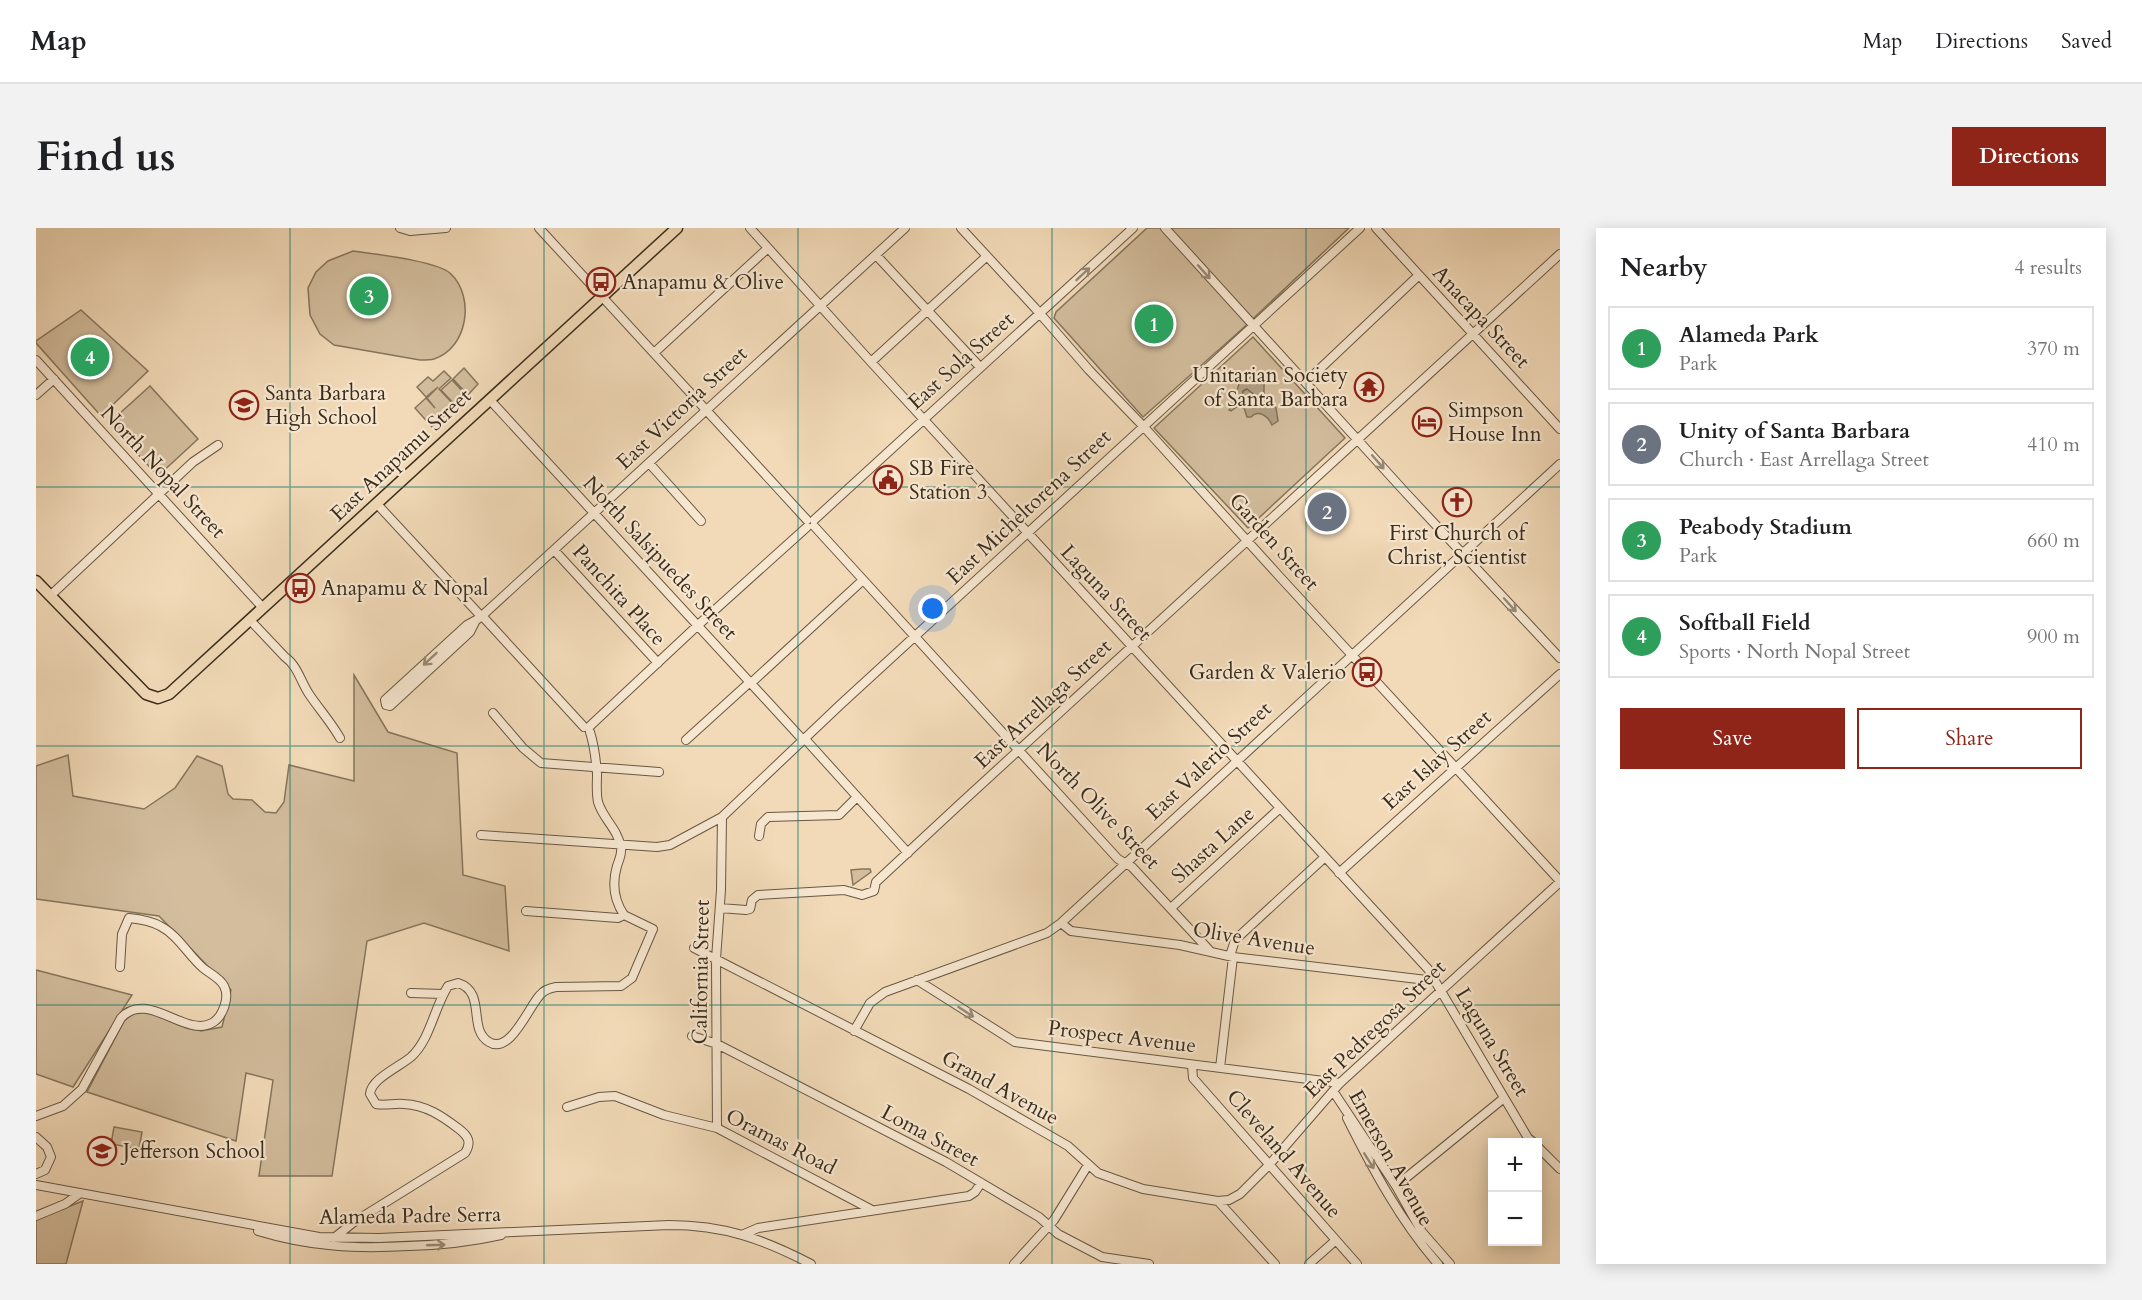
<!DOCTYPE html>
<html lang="en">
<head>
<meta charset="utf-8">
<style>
	:root { --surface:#fff; --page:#f2f2f2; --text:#202124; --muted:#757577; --line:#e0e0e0; --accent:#8f2418 }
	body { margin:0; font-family:Cardo,serif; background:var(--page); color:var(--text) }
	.controls { position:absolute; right:18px; bottom:18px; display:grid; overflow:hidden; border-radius:0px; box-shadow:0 3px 15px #0003 }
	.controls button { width:54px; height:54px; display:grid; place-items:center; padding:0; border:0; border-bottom:2px solid var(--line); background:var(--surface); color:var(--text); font:30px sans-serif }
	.you { position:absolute; left:897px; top:381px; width:21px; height:21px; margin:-15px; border:4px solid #fff; border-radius:50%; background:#1a73e8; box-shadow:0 0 0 9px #1a73e833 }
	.badge { display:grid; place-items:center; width:39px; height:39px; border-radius:50%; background:var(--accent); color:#fff; font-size:20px; font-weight:700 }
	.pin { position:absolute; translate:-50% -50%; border:3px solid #fff; box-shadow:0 2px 6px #0006 }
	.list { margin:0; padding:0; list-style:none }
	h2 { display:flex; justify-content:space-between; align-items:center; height:78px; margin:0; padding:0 24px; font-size:26px }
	h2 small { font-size:20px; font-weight:400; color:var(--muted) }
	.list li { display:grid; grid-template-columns:39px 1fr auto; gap:18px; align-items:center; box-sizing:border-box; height:84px; margin:0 12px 12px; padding:0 12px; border:2px solid var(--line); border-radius:0px }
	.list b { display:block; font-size:22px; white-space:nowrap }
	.list p { margin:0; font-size:20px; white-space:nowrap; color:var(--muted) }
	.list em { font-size:20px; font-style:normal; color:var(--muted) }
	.actions { display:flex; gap:12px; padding:18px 24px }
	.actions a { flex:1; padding:14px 0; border:2px solid var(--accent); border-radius:0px; text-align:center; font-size:21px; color:var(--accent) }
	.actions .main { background:var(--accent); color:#fff }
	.map { position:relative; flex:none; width:1524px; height:1036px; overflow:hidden; border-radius:0px }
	header { display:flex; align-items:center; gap:36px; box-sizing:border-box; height:84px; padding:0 30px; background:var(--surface); border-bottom:2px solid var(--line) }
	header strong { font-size:28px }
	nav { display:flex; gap:33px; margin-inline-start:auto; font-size:21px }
	.intro { display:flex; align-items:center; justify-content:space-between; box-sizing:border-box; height:144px; padding:0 36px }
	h1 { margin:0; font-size:42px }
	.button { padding:15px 27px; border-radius:0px; background:var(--accent); color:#fff; font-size:21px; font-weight:700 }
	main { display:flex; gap:36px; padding:0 36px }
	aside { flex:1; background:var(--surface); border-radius:0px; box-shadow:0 3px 15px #0003 }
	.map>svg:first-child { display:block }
	.green { fill:#d3bd9d; stroke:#86755c; stroke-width:1.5 }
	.water { fill:#b39f83; stroke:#837159; stroke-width:1.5 }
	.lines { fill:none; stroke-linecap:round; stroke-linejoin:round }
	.shore { stroke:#76664f; stroke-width:1.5 }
	.minor-casing { stroke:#685842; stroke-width:10 }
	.major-casing { stroke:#3a2d1b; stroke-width:13 }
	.minor { stroke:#f7e7d1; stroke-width:8 }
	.major { stroke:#f2dab8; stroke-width:10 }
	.oneway { stroke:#988a76 }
	.grid { fill:none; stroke:#0f766e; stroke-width:1.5; stroke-opacity:0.55 }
	.labels { text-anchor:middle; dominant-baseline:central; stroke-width:4.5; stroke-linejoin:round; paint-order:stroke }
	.poi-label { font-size:21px; fill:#3a2d1b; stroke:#f7e7d1; text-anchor:start }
	.street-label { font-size:21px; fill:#3a2d1b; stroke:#f7e7d1 }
</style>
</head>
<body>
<header>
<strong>Map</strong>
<nav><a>Map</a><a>Directions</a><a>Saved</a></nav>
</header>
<div class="intro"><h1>Find us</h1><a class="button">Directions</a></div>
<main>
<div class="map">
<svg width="1524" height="1036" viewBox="0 0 1524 1036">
	<rect width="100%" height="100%" fill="#f2dab8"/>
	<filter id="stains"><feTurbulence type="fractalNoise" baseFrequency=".00333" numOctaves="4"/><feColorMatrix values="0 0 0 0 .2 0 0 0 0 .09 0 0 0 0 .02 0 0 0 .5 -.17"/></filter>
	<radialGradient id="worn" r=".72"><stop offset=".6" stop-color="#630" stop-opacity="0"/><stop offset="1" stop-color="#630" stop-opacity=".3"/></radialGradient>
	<path class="green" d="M1111,0H1313L1205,102L1107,189L1018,90L1020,84Z
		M317,23C338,26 402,33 415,46C439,69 432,120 398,131C394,132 388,132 384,132L298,117L284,106L274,87L272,60L280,44L292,33Z
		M45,82L112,143L65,188L0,115V113Z
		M1217,109L1309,210L1212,300L1118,200Z
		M428,140L442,156L432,167L417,151Z
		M408,143L415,150L403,161L419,178L396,199L379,180L390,170L399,180L391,170L402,159L390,169L381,159L392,149L397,153Z
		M416,152L431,168L420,178L405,162Z
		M114,158L162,211L122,248L73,195Z
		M318,447L352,504L421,525L427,647L469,658L473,723L388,695L331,713L296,948H223L237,852L210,845L200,913L51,864L88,793L98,785L111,784L165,803L186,799L195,762L123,688L0,671V538L32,527L37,568L108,581L139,560L161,528L186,538L192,566L197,571L216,572L229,584L240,585L248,574L253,537L318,553Z
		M826,641H834L835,644L817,657L815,642Z
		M0,742L96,767L37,859L0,846Z
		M78,899L106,904L103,921L75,916Z
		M47,973L30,1036H0V991Z"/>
	<path class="water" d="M1218,147L1226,150L1228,155V168L1237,175L1240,180L1242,193L1236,197C1232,188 1222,181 1215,189H1211L1208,180L1202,178L1195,183L1193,182C1197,174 1200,166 1203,156Z"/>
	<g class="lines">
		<path class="shore" d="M1211,161L1221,169L1226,176L1225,179L1217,180L1206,172L1207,163Z"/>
		<g class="minor-casing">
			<path id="minor" d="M364,0L374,3L410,0
				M503,0L771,292
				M714,0L835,134L1392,741L1399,753
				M925,0L999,80L1053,142L1108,199L1243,348L1524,653
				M1129,0L1369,264L1524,430
				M1340,0L1524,201
				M840,27L944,139
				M618,125L732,20
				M0,132L227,380
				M835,134L951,28
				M1270,154L1382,48
				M0,167L18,151
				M454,172L767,512
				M613,235L665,293
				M341,276L443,386
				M778,292L1097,0
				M778,298L1082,631L1096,639L1174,723
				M518,322L622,435
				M14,368L157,234L182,217
				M448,386L869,0
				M449,391L548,499
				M214,392L249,429C261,437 265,454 273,466C283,481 295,494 304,510
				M439,394L434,404L354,478L350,477L349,472L431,397L442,391
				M715,455L827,352
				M457,485L487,520L505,535L623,544
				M554,498L661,398L771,299
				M554,504C558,517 560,532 561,546C561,555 560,565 562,574C567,591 582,601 585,620C586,626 583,632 581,638C576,655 578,672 588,687
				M769,511L872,625
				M650,512L714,454
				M445,607L621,619L634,617L686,589L804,477L1324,0
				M723,608L725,596L732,589L803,587L821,569
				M1303,645L1524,446
				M684,680L710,682L714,681L716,672L722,667L808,662L826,667L838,663L840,654L925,575L1524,26
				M1135,680L1244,580
				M1025,695L1035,703L1144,717L1197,729L1399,753L1492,910L1497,914
				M658,720L933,861L1032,918L1062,945L1107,961L1182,973L1239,1036
				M1194,728L1199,712L1289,629
				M881,752L979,814L1304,855
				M375,765L407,766
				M818,803L834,775L849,764L1011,705L1025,695L1524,236
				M656,808L681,816L910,934L1003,989L1022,1006L1066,1029L1113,1036
				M1156,837L1157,850L1321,1036
				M1184,840L1197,729
				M1297,863L1360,958L1386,1004L1414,1036
				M531,879L563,869L579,868L628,887L681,900L836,982
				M0,888L27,878L46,861L85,790C111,761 149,810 176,795C187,789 194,769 188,758C184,750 173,745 167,740C152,727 142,707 124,698C115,693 103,691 93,690L86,706L84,739
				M1311,890C1336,940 1365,994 1402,1036
				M681,900L680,731L685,662L686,589
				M0,909L11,919L15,929L9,942L0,946
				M1502,919L1524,941
				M0,957L283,1009L343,1010L633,997C688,997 727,1011 775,1036
				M1360,958L1468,870
				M1182,973L1193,972L1204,966L1233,937L1304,855L1524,654
				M0,988L29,976L43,966
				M222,1003C274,1019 320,1021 373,1018C405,1017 434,1014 465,1007
				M708,1006L722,1000L933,968L939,964L945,955
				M298,1010L318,994L429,925C436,914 432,908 423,901C406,888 390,877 368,876C358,875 349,878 340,876L334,866C335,851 363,839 375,829C394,812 398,780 412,758L422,755C451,764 431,801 453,814C474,827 492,780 504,767C508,762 514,760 520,759L585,758L596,750L617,701L588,687L582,690L490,683
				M978,1036L1018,992L1052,937
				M1273,1036L1300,1012"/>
		</g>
		<g class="major-casing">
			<path id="major" d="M0,353L110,466L122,470L133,466L641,0"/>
		</g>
		<use href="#minor" class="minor"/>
		<use href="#major" class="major"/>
	</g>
	<defs><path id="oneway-shaft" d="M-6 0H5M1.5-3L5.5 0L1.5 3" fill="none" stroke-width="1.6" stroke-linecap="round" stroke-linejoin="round" transform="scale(1.5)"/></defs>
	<g class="oneway">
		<use href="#oneway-shaft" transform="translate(1168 44) rotate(48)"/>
		<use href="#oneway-shaft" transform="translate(1047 46) rotate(-43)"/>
		<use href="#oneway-shaft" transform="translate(1342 234) rotate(49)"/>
		<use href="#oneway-shaft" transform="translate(1474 377) rotate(48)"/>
		<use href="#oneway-shaft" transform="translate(394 431) rotate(137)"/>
		<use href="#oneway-shaft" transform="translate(930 784) rotate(33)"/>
		<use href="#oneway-shaft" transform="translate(1333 933) rotate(58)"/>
		<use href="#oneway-shaft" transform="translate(400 1017) rotate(-2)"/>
	</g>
	<path class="grid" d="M254,0V1036M508,0V1036M762,0V1036M1016,0V1036M1270,0V1036M0,259H1524M0,518H1524M0,777H1524"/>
	<defs>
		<g id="bus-ring" transform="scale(1.5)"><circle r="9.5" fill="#f7e7d1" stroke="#8f2418" stroke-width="1.5"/><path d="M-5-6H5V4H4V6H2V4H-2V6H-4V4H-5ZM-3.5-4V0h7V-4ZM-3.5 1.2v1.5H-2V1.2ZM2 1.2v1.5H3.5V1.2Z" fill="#8f2418"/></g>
		<g id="temple-ring" transform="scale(1.5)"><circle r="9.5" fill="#f7e7d1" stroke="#8f2418" stroke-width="1.5"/><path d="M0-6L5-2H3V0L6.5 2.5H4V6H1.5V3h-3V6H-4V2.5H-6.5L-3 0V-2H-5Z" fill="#8f2418"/></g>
		<g id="school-ring" transform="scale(1.5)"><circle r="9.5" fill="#f7e7d1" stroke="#8f2418" stroke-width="1.5"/><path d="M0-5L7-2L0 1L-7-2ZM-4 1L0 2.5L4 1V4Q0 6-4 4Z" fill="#8f2418"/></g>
		<g id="hotel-ring" transform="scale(1.5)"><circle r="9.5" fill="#f7e7d1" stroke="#8f2418" stroke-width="1.5"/><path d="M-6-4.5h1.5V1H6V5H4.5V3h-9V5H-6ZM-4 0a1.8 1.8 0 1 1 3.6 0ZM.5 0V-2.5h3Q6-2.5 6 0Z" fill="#8f2418"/></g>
		<g id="civic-ring" transform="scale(1.5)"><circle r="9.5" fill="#f7e7d1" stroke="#8f2418" stroke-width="1.5"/><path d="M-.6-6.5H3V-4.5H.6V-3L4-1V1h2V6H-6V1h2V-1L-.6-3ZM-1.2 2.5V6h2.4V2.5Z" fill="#8f2418"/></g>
		<g id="church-ring" transform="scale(1.5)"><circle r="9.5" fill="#f7e7d1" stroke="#8f2418" stroke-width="1.5"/><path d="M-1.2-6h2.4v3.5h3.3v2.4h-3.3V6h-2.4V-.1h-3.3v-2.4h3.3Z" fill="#8f2418"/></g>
	</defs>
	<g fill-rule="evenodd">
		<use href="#bus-ring" x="565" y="54"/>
		<use href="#temple-ring" x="1333" y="159"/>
		<use href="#school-ring" x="208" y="177"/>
		<use href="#hotel-ring" x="1391" y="194"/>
		<use href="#civic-ring" x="852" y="252"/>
		<use href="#church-ring" x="1421" y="274"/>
		<use href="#bus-ring" x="264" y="360"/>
		<use href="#bus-ring" x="1331" y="444"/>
		<use href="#school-ring" x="66" y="923"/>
	</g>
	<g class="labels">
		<g class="poi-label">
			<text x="586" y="54">Anapamu &amp; Olive</text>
			<text x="1312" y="147" text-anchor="end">Unitarian Society<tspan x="1312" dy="24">of Santa Barbara</tspan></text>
			<text x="229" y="165">Santa Barbara<tspan x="229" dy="24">High School</tspan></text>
			<text x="1412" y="182">Simpson<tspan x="1412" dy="24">House Inn</tspan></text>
			<text x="873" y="240">SB Fire<tspan x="873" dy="24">Station 3</tspan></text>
			<text x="1421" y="305" text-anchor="middle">First Church of<tspan x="1421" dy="24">Christ, Scientist</tspan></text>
			<text x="285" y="360">Anapamu &amp; Nopal</text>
			<text x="1310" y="444" text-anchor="end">Garden &amp; Valerio</text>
			<text x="87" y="923">Jefferson School</text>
		</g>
		<g class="street-label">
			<text transform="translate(1445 89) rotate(47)">Anacapa Street</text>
			<text transform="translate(925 133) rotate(-42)">East Sola Street</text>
			<text transform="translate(646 180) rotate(-43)">East Victoria Street</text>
			<text transform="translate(365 227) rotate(-43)">East Anapamu Street</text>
			<text transform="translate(127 244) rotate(47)">North Nopal Street</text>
			<text transform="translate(993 279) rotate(-43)">East Micheltorena Street</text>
			<text transform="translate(1238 314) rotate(48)">Garden Street</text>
			<text transform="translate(624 330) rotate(47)">North Salsipuedes Street</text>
			<text transform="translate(1070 365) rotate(47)">Laguna Street</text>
			<text transform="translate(583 367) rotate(48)">Panchita Place</text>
			<text transform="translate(1007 476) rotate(-43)">East Arrellaga Street</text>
			<text transform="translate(1401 532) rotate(-42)">East Islay Street</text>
			<text transform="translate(1173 533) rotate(-43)">East Valerio Street</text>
			<text transform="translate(1062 578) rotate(46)">North Olive Street</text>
			<text transform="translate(1177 617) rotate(-42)">Shasta Lane</text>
			<text transform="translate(1218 711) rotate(9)">Olive Avenue</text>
			<text transform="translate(665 744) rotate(-89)">California Street</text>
			<text transform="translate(1339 801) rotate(-44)">East Pedregosa Street</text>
			<text transform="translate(1086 809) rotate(7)">Prospect Avenue</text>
			<text transform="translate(1456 814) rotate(59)">Laguna Street</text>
			<text transform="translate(964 860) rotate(29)">Grand Avenue</text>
			<text transform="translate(894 908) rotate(28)">Loma Street</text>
			<text transform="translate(745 914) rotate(27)">Oramas Road</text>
			<text transform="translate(1248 926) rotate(49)">Cleveland Avenue</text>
			<text transform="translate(1355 930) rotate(61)">Emerson Avenue</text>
			<text transform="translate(374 988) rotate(-1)">Alameda Padre Serra</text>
		</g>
	</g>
	<rect width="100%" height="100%" filter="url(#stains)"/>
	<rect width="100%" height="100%" fill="url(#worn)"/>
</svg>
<div class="controls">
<button>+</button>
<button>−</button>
</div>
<div class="you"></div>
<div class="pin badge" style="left:1118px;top:96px;background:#2e9e5b">1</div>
<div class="pin badge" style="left:1291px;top:284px;background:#6b7280">2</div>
<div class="pin badge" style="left:333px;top:68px;background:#2e9e5b">3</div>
<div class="pin badge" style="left:54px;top:129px;background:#2e9e5b">4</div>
</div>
<aside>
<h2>Nearby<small>4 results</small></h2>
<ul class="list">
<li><span class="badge" style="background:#2e9e5b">1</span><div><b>Alameda Park</b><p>Park</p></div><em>370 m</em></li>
<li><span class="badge" style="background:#6b7280">2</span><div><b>Unity of Santa Barbara</b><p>Church · East Arrellaga Street</p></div><em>410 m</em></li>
<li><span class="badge" style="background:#2e9e5b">3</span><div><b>Peabody Stadium</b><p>Park</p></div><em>660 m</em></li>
<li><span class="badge" style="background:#2e9e5b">4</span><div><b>Softball Field</b><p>Sports · North Nopal Street</p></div><em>900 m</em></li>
</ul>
<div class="actions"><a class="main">Save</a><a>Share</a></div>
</aside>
</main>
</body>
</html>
